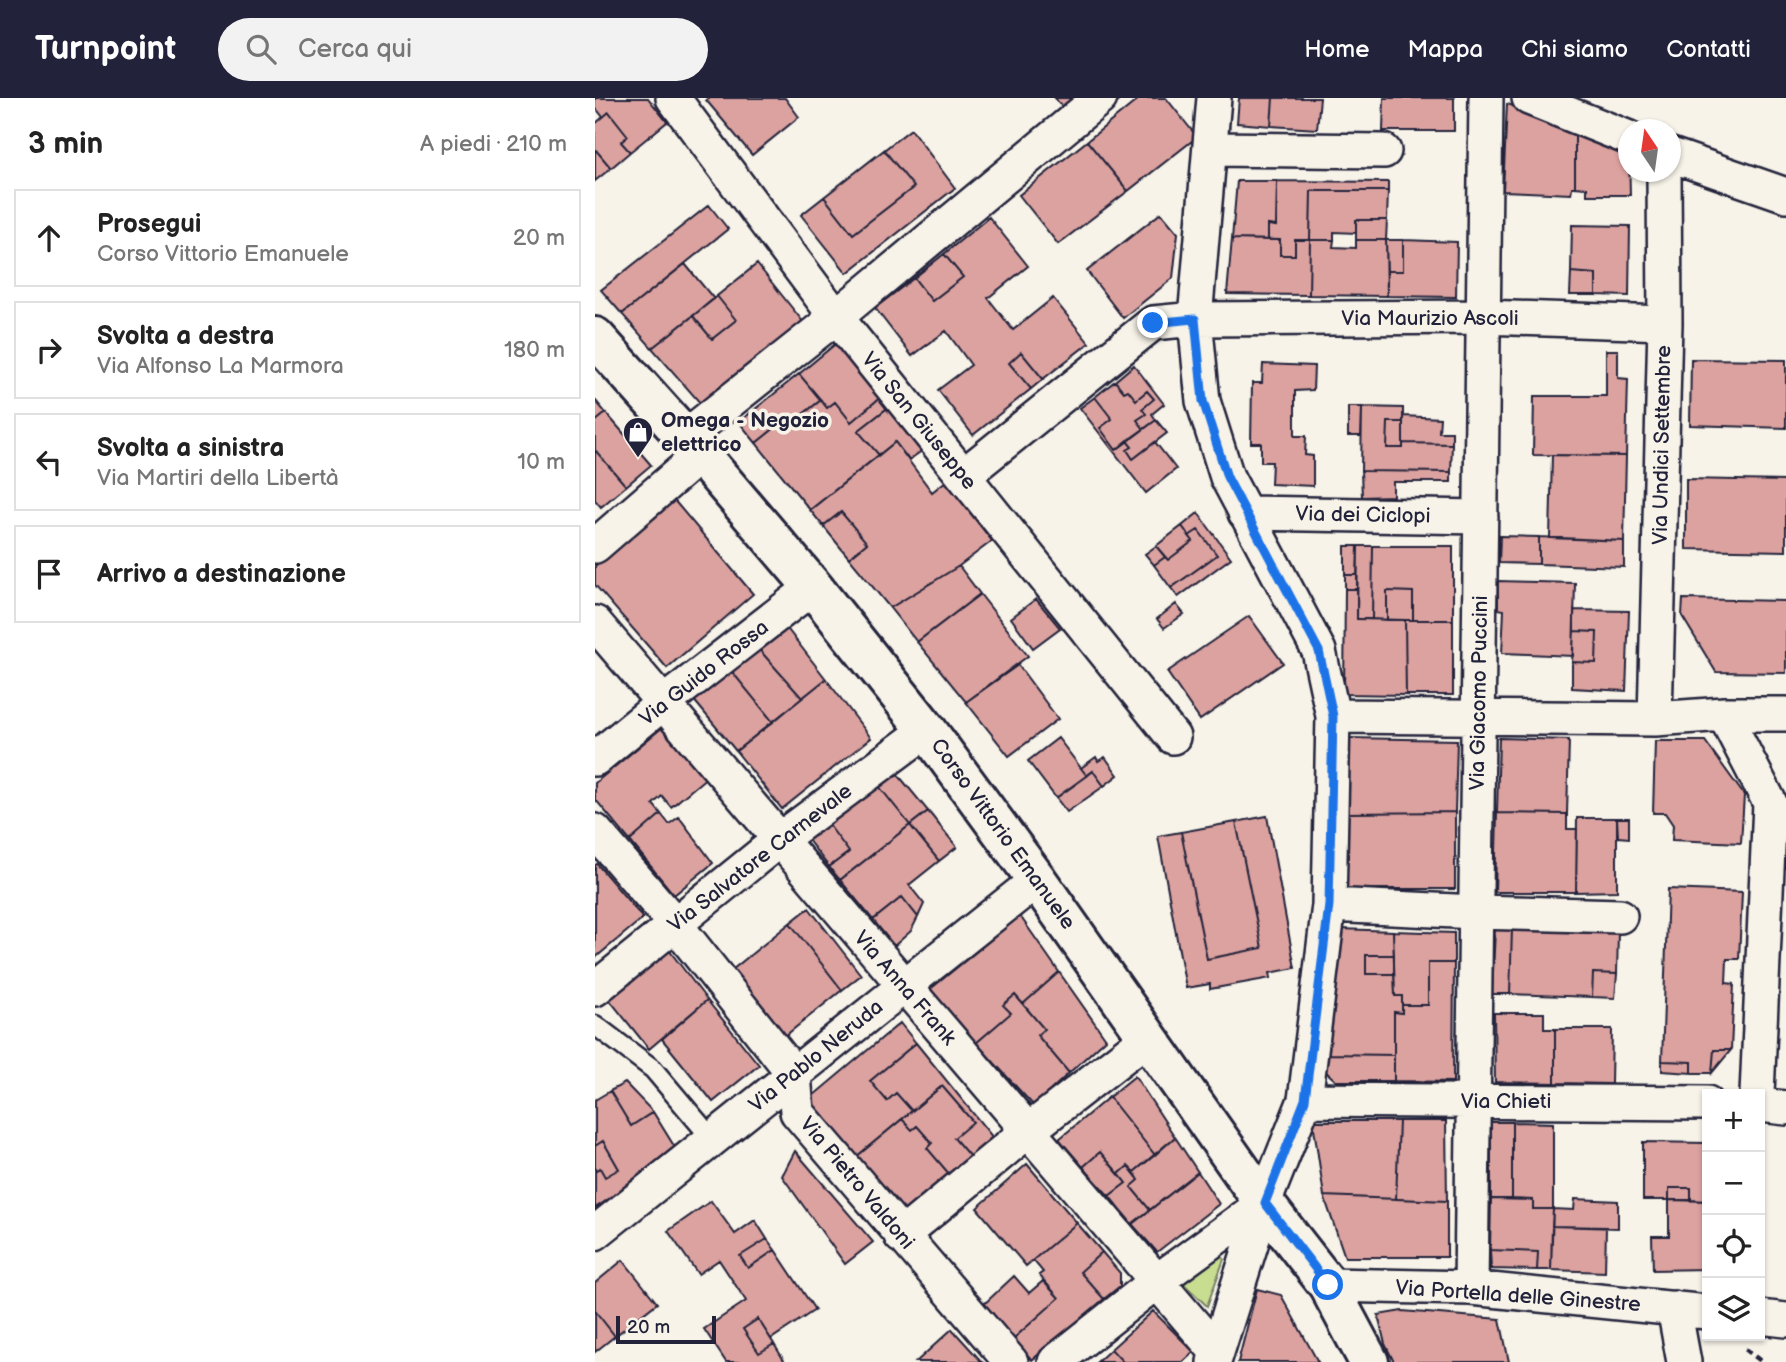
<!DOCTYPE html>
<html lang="it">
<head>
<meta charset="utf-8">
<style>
	:root { --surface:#fff; --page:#f2f2f2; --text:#222; --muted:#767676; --line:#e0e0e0; --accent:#22223b }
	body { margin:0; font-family:"Balsamiq Sans",sans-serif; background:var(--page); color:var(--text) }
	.controls { position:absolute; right:21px; bottom:21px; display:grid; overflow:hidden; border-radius:0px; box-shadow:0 2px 5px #0004 }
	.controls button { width:63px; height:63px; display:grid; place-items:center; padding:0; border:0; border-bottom:2px solid var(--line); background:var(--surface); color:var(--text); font:35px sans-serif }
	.compass { position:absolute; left:1023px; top:21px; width:63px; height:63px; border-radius:50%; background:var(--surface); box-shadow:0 2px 5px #0004; rotate:347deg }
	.scale { position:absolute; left:21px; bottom:18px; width:100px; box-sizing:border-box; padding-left:7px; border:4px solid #22223b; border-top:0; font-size:19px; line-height:24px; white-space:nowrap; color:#22223b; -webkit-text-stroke:5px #f7f3e8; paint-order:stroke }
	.stop { position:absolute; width:21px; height:21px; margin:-16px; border:5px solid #1a73e8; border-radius:50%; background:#fff }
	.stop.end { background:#1a73e8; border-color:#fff; box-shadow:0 2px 7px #0008 }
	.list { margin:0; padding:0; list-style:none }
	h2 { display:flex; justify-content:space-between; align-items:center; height:91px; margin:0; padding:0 28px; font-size:30px }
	h2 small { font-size:23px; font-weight:400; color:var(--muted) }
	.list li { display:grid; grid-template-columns:46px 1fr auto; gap:21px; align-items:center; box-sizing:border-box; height:98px; margin:0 14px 14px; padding:0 14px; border:2px solid var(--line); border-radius:0px }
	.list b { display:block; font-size:26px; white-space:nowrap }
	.list p { margin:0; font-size:23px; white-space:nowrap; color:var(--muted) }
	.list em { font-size:23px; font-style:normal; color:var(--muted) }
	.icon { flex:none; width:38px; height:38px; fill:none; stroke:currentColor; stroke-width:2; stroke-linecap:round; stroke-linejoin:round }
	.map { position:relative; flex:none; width:1191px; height:1264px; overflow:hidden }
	header { display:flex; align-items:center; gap:42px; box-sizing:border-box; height:98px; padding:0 35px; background:var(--accent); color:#fff }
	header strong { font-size:33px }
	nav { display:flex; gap:38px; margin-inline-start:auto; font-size:24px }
	.search { width:490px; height:63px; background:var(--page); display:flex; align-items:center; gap:18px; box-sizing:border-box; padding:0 24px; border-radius:38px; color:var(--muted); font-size:26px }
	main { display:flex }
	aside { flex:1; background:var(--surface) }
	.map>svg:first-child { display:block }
	.green { fill:#c9dd91; stroke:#768066; stroke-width:2 }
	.building { fill:#dca29f; stroke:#22223b; stroke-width:2 }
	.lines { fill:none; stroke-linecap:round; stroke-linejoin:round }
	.lane-casing { stroke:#22223b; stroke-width:23 }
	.street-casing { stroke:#22223b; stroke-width:38 }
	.secondary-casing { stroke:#22223b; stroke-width:44 }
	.path { stroke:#22223b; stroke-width:4.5; stroke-dasharray:7 5; stroke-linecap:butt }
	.lane { stroke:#f7f3e8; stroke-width:18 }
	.street { stroke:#f7f3e8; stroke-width:33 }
	.secondary { stroke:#f7f3e8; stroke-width:38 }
	.route { stroke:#1a73e8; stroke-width:9 }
	.labels { text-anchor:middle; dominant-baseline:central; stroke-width:7; stroke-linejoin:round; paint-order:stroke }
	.street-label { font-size:21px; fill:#22223b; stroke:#f7f3e8 }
	.poi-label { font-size:21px; font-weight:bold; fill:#22223b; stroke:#f7f3e8; text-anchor:start }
</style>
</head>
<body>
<header>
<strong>Turnpoint</strong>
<div class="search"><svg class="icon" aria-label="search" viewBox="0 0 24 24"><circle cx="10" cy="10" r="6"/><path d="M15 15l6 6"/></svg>Cerca qui</div>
<nav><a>Home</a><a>Mappa</a><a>Chi siamo</a><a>Contatti</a></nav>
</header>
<main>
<aside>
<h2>3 min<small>A piedi · 210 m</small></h2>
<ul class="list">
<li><svg class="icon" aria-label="ahead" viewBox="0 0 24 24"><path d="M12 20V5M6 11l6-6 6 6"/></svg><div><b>Prosegui</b><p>Corso Vittorio Emanuele</p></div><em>20 m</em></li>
<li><svg class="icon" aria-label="right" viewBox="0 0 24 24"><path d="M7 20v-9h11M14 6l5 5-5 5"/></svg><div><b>Svolta a destra</b><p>Via Alfonso La Marmora</p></div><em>180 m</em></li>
<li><svg class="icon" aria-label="left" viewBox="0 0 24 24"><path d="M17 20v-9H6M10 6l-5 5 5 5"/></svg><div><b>Svolta a sinistra</b><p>Via Martiri della Libertà</p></div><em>10 m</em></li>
<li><svg class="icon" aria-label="arrive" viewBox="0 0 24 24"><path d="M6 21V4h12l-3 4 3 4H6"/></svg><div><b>Arrivo a destinazione</b></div></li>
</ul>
</aside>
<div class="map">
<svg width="1191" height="1264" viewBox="0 0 1191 1264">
	<rect width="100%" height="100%" fill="#f7f3e8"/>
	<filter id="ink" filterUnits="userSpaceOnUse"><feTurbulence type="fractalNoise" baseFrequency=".0143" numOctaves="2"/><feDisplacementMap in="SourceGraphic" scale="14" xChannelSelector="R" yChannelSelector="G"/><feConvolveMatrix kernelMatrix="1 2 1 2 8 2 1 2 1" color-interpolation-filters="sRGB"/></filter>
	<g filter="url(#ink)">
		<path class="green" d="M624,1154L629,1161L612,1208L588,1185Z"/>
		<path class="building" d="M0,0H53L72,24L35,54L26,44L33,38L14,14L8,19L0,9Z
			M113,0H190L204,19L157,57L111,2Z
			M460,0H482L468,10Z
			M545,0H571L602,39L533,93L492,43Z
			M644,0H678L676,28L642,25Z
			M678,0H725L722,31L676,28Z
			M789,0H859V33H788Z
			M912,6L980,27V89H977L976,96L908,93Z
			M14,14L33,38L26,44L35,54L16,70L0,51V26Z
			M980,27L1034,54L1035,97H992V90L980,89Z
			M316,31L360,90L252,175L206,117L229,99L258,136L319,89L289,52Z
			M492,43L533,93L463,146L424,97Z
			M0,51L16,70L0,83Z
			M289,52L319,89L258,136L229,99Z
			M642,83H682L681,128L673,127V142L637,141Z
			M682,83L793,84V93H716L715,142H700V157H685V142H673V127L681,128Z
			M716,93H793L792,122H761V135L739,134V142H715Z
			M114,107L133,131L27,216L6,192Z
			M566,115L583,135L578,180L528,220L492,173Z
			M394,119L433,168L393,200L418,232L458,200L494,245L448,281L426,254L414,265L436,291L378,337L343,292L376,267L351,233L317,258L280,210L319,180L337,203L368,179L349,156Z
			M761,122H792L791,142H761Z
			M977,127L1035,128L1034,198L1001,197V176L976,174Z
			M637,141L685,142V157H700V142H715L714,197L632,196Z
			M715,142H739L738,149L761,150V142H791L792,198L714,197Z
			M791,142H808V173H792Z
			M808,142L862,144L861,199L792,198V173H808Z
			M349,156L368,179L337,203L319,180Z
			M90,166L119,201L57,250L27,216Z
			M162,166L209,225L106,306L57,250L98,218L117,241L141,222L122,198Z
			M976,174L1001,176V197H975Z
			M122,198L141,222L117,241L98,218Z
			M244,243L287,298L256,324L240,304L232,310L204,276Z
			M1011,252H1023V280L1033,281L1031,358L938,357L939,298H1011Z
			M426,254L448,281L436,291L414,265Z
			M1096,261L1191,262V330L1095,327Z
			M668,266L719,268L718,292L700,293V338H711L710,357L718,358V388L676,386L677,364H666V345H656L657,285H667Z
			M539,267L569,306L557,316L561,322L549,331L542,322L551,316L547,311L559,301L552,293L541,302L533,292L529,294L520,283Z
			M204,276L226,302L190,330L186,325L161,345L144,324Z
			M520,283L529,294L533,292L541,302L552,293L559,301L547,311L551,316L542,322L549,331L521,352L505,330L517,321L500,299Z
			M287,298L295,308L263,333L284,357L215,412L161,345L186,325L190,330L226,302L232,310L240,304L256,324Z
			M500,299L517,321L505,330L521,352L532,343L537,349L532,352L538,361L560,344L581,371L551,395L485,310Z
			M0,302L11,315L0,324Z
			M295,308L328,352L314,362L300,344L284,357L263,333Z
			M753,309H767L766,338H753Z
			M767,309L808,310V324H793L792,350H808V345L857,346L856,374L766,373Z
			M11,315L56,367L31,388L0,352V324Z
			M808,318L845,320L844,334H857V346L808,345Z
			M561,322L572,335L538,361L532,352L537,349L532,343Z
			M793,324H808V350H792Z
			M300,344L337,394L351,383L397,443L364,468L295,510L254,460L272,445L246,414L228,428L215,412Z
			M0,352L31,388L6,409L0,402Z
			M957,357L1031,358L1029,443L955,440Z
			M766,373L856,374V384H798V398L767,399Z
			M1091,381L1191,383V453L1091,451Z
			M78,401L158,496L72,570L0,487V468Z
			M246,414L272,445L254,460L228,428Z
			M603,415L636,460L583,499L576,490L622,457L603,432L594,438L587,428Z
			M587,428L598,443L573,462L561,448Z
			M603,432L622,457L576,490L559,467L570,459L573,462L598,443L594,438Z
			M905,438L944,439V466L904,465Z
			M944,439L1029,443V469L944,466Z
			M561,448L570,459L559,467L550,456Z
			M750,448H763L762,477H750Z
			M763,448H778L777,521H762Z
			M778,448H858V522H818V494L792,493V522L777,521Z
			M364,468L385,496L322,544L295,510Z
			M750,477H762V491H750Z
			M903,483L980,485L978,558L907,555L909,512L903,511Z
			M750,491H762V521L810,522L811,597L749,596Z
			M792,493L818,494V522H792Z
			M385,496L433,558L371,604L322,544Z
			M441,501L465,530L438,550L416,520Z
			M1088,501L1191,503V575L1121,574L1087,518Z
			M581,506L589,516L569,530L562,521Z
			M979,512L1034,513L1031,593L977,590V564L1001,565L1002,534L979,533Z
			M654,518L688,565L605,622L572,574Z
			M810,522H858V597H811Z
			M187,524L231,581L207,600L161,548Z
			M979,533L1002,534L1001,565L977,564Z
			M161,548L207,600L178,624L134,570Z
			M423,567L463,621L414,658L371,604Z
			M134,570L178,624L141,653L98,601Z
			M231,581L276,640L187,711L141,653Z
			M69,628L112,679L76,709L67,698L58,706L66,716L35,743L0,701V685Z
			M463,640L492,678L461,700L433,663Z
			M753,640L862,642L860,714L752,715Z
			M904,640L974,642L972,716L902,715Z
			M1060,643H1110L1149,697L1146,745L1077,742L1078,727L1070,715H1058Z
			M501,659L503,663L510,659L523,677L509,688L498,673L492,678L486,670Z
			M300,673L333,713L315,727L283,687Z
			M498,673L509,688L472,714L461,700Z
			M283,687L315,727L245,782L234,769L254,754L233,726Z
			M333,713L362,749L344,763L315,727Z
			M860,714V791H751L752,715Z
			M902,715L972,716V731H982L981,794H900Z
			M66,716L74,726L84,719L118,765L79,797L35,743Z
			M672,718L700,870L675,875L676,880L615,891V886L591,890L563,738L586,734L612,861L667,850L641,724Z
			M982,720H1022V793L981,794Z
			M1022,720H1034V740L1023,739Z
			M641,724L667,850L612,861L586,734Z
			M233,726L254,754L234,769L213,742Z
			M315,727L344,763L314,787L329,806L323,819L307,799L278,822L245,782Z
			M2,766L48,820L0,860V767Z
			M1073,791L1147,794L1144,861H1132L1131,885L1139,886L1136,952H1119L1117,975H1097V964L1067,963Z
			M307,799L323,819L316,833L299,848L278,822Z
			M214,810L266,877L247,892L195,825Z
			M425,818L464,874L428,906L420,897L408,907L416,915L381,945L333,893Z
			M195,825L247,892L190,938L137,872Z
			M745,831L798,833L799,857H771V876H799L800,898H807V915L799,914V957L730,956Z
			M900,831H917L915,896H897Z
			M917,831L1023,834L1022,876L998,875L997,899L915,896Z
			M798,833L859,835V865H833V907H807V898H800Z
			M74,852L112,902L54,951L13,900Z
			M771,857H799V876H771Z
			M833,865H859L858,984L799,983V914L807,915V907H833Z
			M464,874L511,941L474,975L442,937L449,931L428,906Z
			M998,875L1022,876L1020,900L997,899Z
			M420,897L449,931L442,937L474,975L439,1008L381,945L416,915L408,907Z
			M112,902L164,967L118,1004L67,941Z
			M899,915H949V931H960V985L900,984Z
			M305,925L321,945L275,983L292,1003L301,995L317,1013L261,1059L213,1002Z
			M960,931H1017L1016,986L960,985Z
			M321,945L399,1041L376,1060L359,1040L378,1024L347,988L317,1013L301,995L292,1003L275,983Z
			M1119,952H1136L1117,975Z
			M730,956L799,957V983H741L728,971Z
			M1067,963L1097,964V975L1067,973Z
			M540,978L580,1039L560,1057L514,999Z
			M30,985L58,1014L36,1028L15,993Z
			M347,988L378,1024L359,1040L376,1060L355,1077L332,1050L337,1045L322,1028L317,1032L307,1021Z
			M15,993L36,1028L58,1014L84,1056L0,1110V1074L5,1070L10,1079L24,1071L8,1043L0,1048V1002Z
			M514,999L560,1057L539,1074L533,1068L524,1076L505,1054L488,1069L464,1041Z
			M307,1021L317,1032L322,1028L337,1045L332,1050L355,1077L308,1116L261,1059Z
			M718,1023H804L801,1101L729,1098Z
			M804,1023H851L852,1103L801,1101Z
			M896,1024H917V1101H896Z
			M917,1024L958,1025V1111H938V1102L917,1101Z
			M580,1039L603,1074L555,1112L536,1089L544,1082L539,1074Z
			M8,1043L24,1071L10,1079L5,1070L0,1074V1048Z
			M1048,1044L1112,1045V1103L1096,1102V1090H1074V1102H1048Z
			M200,1053L278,1144L250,1166L187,1078Z
			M505,1054L531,1085L514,1098L488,1069Z
			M432,1066L482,1125L431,1168L382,1110Z
			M533,1068L544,1082L536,1089L555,1112L537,1126L514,1098L531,1085L524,1076Z
			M603,1074L624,1106L562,1154L537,1126Z
			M1074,1090H1096V1102H1074Z
			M729,1098L852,1103V1159H750Z
			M896,1101L938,1102V1111H958L956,1172H942L943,1154L895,1152Z
			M980,1101L1023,1103V1130L957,1128L958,1111L979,1112Z
			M1074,1102L1112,1103V1171L1058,1172L1057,1138H1074Z
			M116,1103L140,1136L160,1122L172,1141L145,1158L153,1170L180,1152L220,1212L176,1241L163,1221L148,1231L164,1255L179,1246L190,1264H131L109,1231L151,1203L124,1162L103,1176L73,1133Z
			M482,1125L507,1154L485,1174L509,1201L437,1262L418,1241L464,1200L444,1177L448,1174L438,1162Z
			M957,1128L1011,1129L1010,1174L956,1172Z
			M172,1141L180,1152L153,1170L145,1158Z
			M895,1152L943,1154L942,1172L896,1171Z
			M507,1154L525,1175V1188L509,1201L485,1174Z
			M28,1162L62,1205L20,1238L1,1214L0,1215V1185Z
			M419,1178L434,1195L448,1183L464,1200L418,1241L387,1208Z
			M662,1191L686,1197L723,1264H643Z
			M558,1213L599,1254L588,1264H528L516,1251Z
			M807,1213L905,1221L914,1264H799L790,1246L783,1217Z
			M1,1214L20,1238L0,1254V1215Z
			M163,1221L179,1246L164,1255L148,1231Z
			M357,1231L387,1264H321Z
			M516,1251L528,1264H502Z"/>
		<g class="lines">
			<g class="lane-casing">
				<path id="lane" d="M0,927L58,971L118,1042"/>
			</g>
			<g class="street-casing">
				<path id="street" d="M78,0L241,219L578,639
					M934,0L1034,40
					M615,51L789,53
					M1076,57L1191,97
					M90,339L241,219L505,0
					M369,377L558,225L600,221L888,219L1070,225
					M650,415L886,419
					M0,448L105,357
					M0,525L622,1254
					M1129,616L1175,705L1162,996
					M738,618L1060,621L1129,616H1191
					M1060,621L1070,225L1069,74
					M0,661L67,606L218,489
					M0,733L80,826L199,976L202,1014L416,1264
					M734,807L881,814L1025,818
					M0,891L184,742L332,632
					M710,1002L1112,1005
					M1165,1007L1191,1010
					M0,1135L442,782
					M306,1138L434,1032L552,940
					M733,1187L876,1190L1112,1214
					M876,1190L891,0
					M1079,1210L1089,1264
					M1165,1219L1191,1222
					M460,1264L562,1183L669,1105
					M619,1264L669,1105L710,1002L734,807L738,618L724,553L632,379L608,303L600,221L619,0"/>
			</g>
			<g class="secondary-casing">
				<path id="secondary" d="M0,239L90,339L218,489L332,632L442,782L669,1105L733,1187L774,1264"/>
			</g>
			<path class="path" d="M1150,1251L1167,1264"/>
			<use href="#lane" class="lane"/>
			<use href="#street" class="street"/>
			<use href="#secondary" class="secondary"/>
		</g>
	</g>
	<g class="lines" filter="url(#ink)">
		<path class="route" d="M558,225L600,221L608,303L632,379L724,553L738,618L734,807L710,1002L670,1105L733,1187"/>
	</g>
	<defs>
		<g id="shop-pin" transform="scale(1.575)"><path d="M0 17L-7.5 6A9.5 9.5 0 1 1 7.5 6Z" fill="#22223b" stroke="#f7f3e8"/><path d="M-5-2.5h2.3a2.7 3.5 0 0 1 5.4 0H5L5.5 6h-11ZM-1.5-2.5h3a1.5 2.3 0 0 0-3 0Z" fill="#fff"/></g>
	</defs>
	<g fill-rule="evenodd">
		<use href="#shop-pin" x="43" y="334"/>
	</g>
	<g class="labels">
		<g class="street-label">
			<text x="835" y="220">Via Maurizio Ascoli</text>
			<text transform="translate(324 323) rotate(51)">Via San Giuseppe</text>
			<text transform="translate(1067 347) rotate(-89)">Via Undici Settembre</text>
			<text transform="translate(768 417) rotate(1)">Via dei Ciclopi</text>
			<text transform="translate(109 575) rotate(-38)">Via Guido Rossa</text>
			<text transform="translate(884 595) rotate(-89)">Via Giacomo Puccini</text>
			<text transform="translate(408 736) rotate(54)">Corso Vittorio Emanuele</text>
			<text transform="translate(165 760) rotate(-38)">Via Salvatore Carnevale</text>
			<text transform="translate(310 890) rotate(49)">Via Anna Frank</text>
			<text transform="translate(221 958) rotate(-39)">Via Pablo Neruda</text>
			<text x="911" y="1003">Via Chieti</text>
			<text transform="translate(262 1085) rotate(50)">Via Pietro Valdoni</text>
			<text transform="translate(923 1198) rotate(4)">Via Portella delle Ginestre</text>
		</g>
		<g class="poi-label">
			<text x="66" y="322">Omega - Negozio<tspan x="66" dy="24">elettrico</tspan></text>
		</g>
	</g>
</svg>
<div class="controls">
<button>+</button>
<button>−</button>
<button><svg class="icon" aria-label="locate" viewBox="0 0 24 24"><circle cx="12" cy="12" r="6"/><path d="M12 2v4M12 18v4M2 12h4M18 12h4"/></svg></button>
<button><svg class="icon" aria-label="layers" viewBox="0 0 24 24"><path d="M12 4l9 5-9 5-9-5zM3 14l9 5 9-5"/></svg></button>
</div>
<svg class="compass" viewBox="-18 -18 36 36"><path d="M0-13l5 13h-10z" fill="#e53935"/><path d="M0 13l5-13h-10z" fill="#767676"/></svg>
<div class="scale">20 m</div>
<div class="stop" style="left:733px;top:1187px"></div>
<div class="stop end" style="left:558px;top:225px"></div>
</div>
</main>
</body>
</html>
